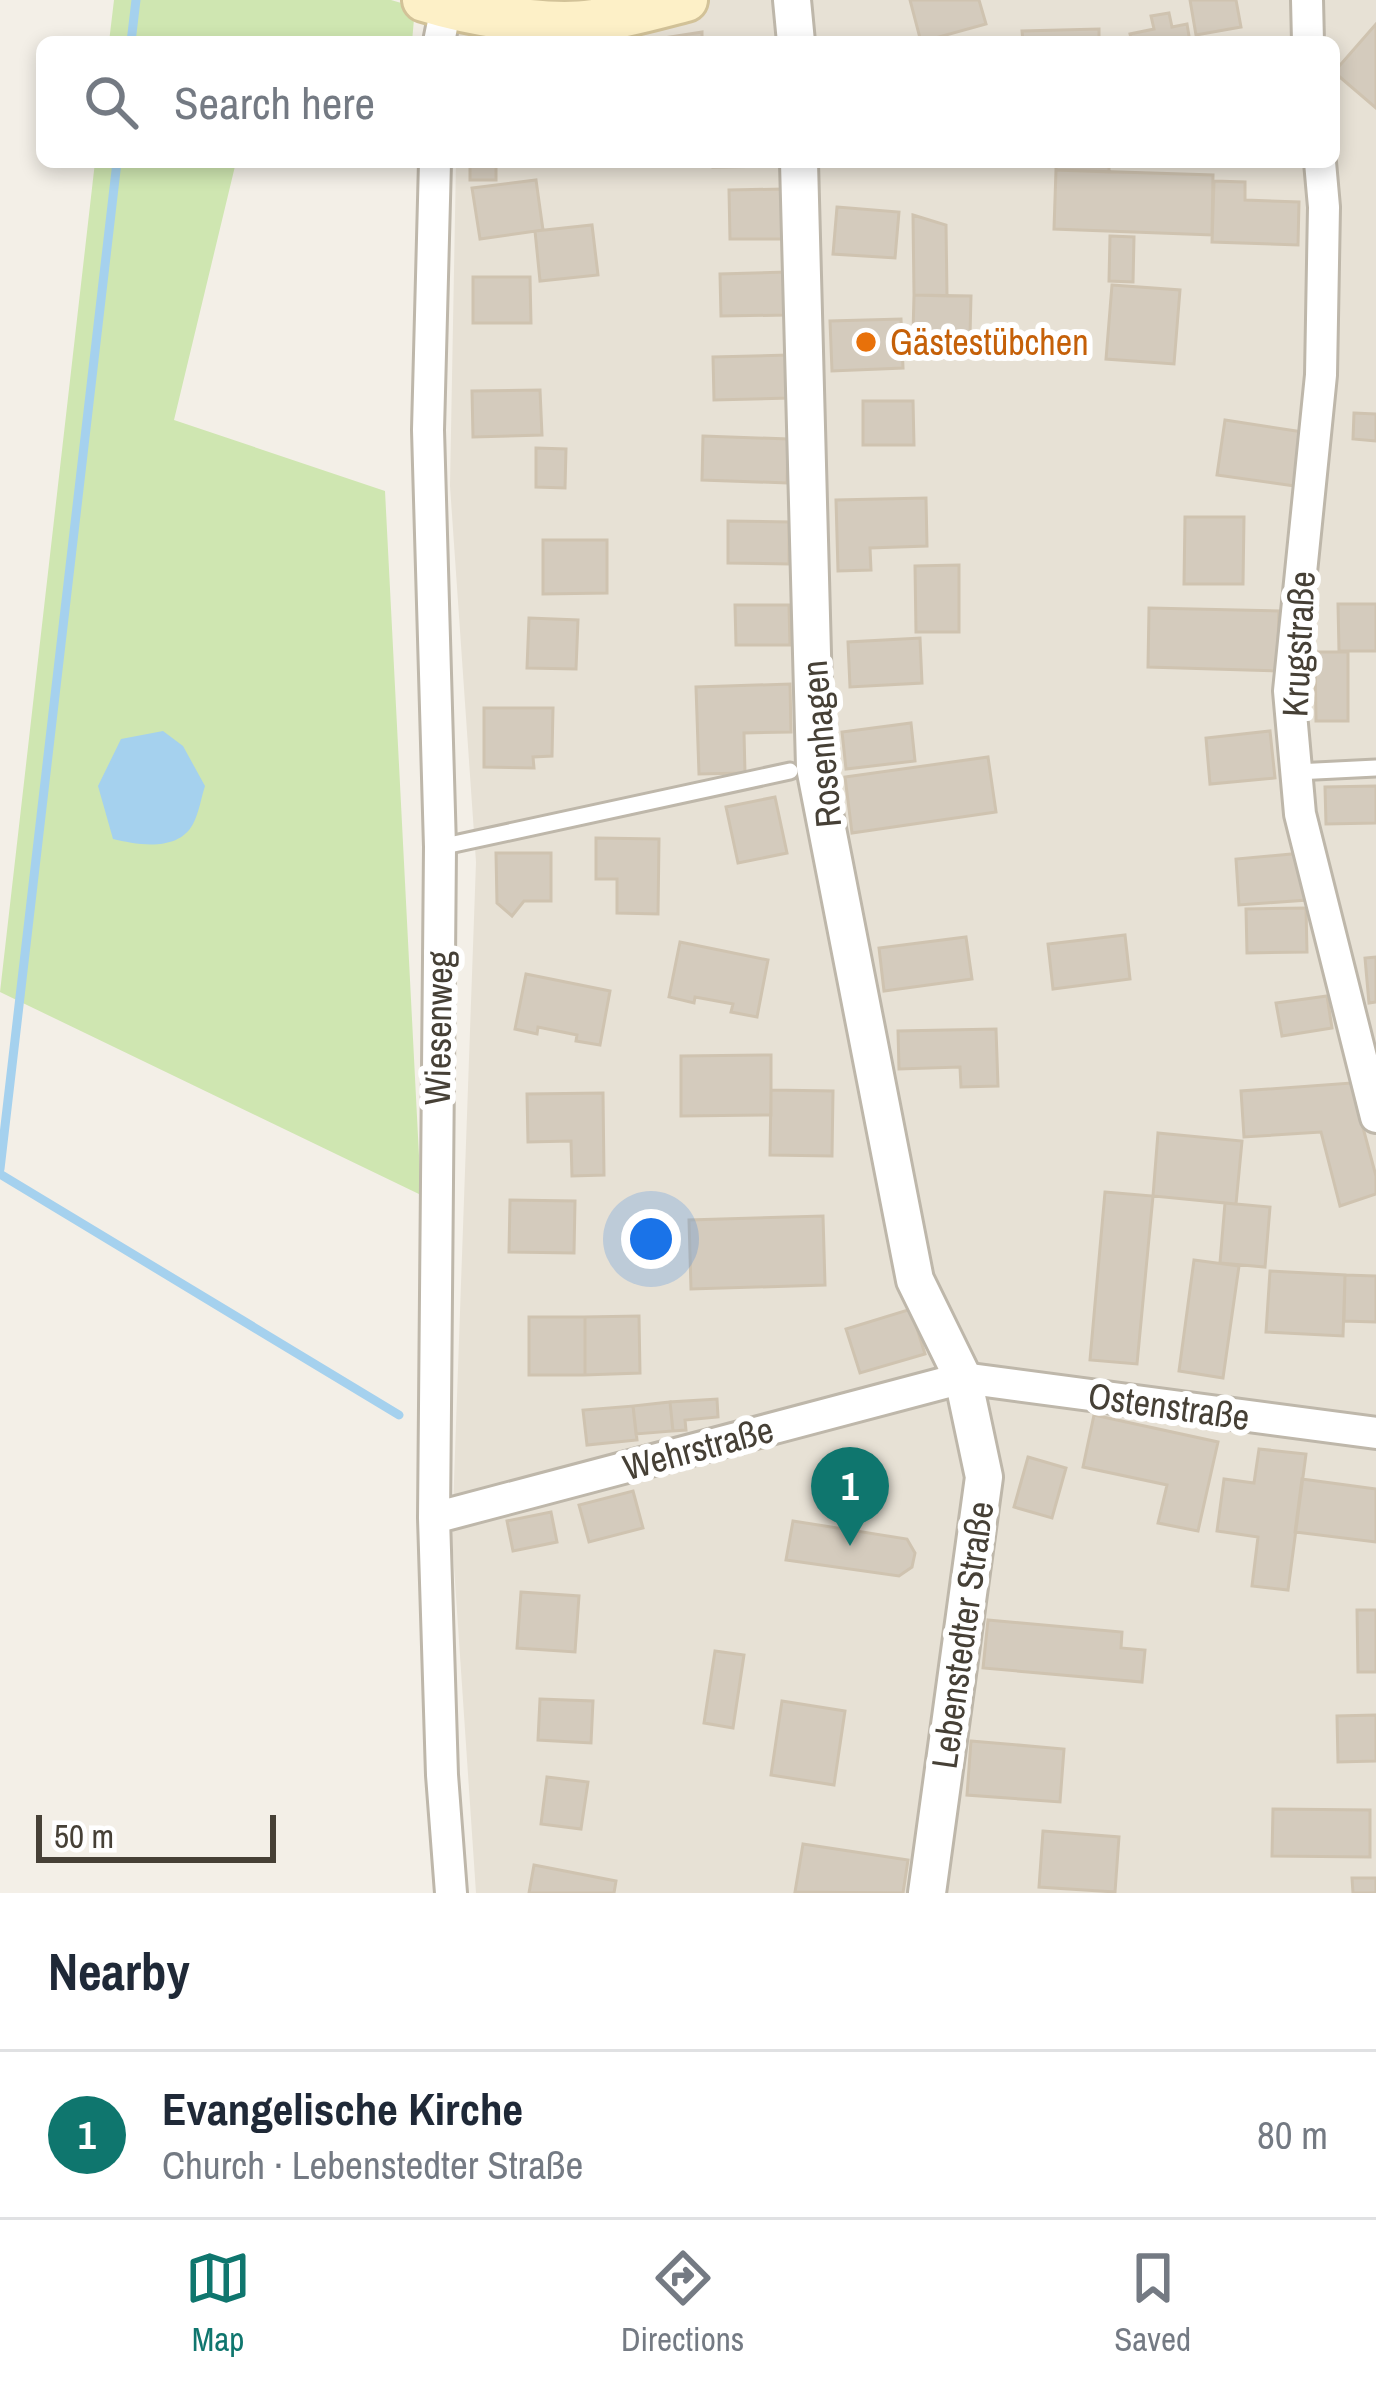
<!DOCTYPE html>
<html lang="en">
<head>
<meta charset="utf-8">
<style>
	:root { --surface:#fff; --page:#f2f2f3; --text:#1f2937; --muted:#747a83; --line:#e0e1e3; --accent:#0f766e }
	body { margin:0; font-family:"Archivo Narrow",sans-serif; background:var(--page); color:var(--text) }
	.scale { position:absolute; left:36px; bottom:30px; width:240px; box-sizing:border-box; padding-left:12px; border:6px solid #464036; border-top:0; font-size:33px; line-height:42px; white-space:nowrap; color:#464036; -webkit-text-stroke:9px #fff; paint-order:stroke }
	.you { position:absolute; left:651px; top:1239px; width:42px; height:42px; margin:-30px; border:9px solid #fff; border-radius:50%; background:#1a73e8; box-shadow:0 0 0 18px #1a73e833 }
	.badge { display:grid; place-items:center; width:78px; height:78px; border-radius:50%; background:var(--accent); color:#fff; font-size:39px; font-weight:700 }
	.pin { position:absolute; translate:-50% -99px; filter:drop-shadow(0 3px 6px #0008) }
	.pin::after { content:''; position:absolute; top:63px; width:42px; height:36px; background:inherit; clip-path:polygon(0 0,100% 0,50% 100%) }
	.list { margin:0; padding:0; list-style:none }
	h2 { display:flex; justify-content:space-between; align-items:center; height:156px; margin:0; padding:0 48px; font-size:51px }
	h2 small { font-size:39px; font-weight:400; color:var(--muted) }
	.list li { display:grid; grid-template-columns:78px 1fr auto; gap:36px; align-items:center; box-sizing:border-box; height:168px; padding:0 48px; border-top:3px solid var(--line) }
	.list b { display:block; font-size:45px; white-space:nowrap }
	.list p { margin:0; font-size:39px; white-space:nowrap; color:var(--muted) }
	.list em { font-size:39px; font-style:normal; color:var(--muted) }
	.icon { flex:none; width:66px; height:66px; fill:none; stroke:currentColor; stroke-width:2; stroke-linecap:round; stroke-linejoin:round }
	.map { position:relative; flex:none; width:1376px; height:1893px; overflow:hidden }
	.search { position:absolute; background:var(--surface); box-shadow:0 6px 18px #0003; left:36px; right:36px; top:36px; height:132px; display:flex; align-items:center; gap:30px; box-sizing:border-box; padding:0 42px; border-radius:18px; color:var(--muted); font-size:45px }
	.sheet { height:324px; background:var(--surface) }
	nav { display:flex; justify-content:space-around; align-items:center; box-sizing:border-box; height:168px; border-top:3px solid var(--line); background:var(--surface); font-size:33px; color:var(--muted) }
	nav a { display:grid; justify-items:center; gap:6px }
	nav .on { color:var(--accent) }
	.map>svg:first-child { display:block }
	.residential { fill:#e7e1d5 }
	.green { fill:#cfe6b1 }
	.water { fill:#a5d1ee }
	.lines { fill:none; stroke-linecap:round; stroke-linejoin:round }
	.stream { stroke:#a5d1ee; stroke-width:9 }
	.building { fill:#d4cbbd; stroke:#cfc3b0; stroke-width:3 }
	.service-casing { stroke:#beb7aa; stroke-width:21 }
	.minor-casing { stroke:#beb7aa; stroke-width:36 }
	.tertiary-casing { stroke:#beb7aa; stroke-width:42 }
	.secondary-casing { stroke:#d2c298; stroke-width:48 }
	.service { stroke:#fff; stroke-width:15 }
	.minor { stroke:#fff; stroke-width:30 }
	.tertiary { stroke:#fff; stroke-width:36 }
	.secondary { stroke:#fdf0c7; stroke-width:42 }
	.food-dot { fill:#e8710a; stroke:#fff; stroke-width:4.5 }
	.labels { text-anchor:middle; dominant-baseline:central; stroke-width:12; stroke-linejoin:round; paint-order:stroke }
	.food-label { font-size:36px; fill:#c56008; stroke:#fff; text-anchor:start }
	.street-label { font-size:36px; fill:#464036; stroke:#fff }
</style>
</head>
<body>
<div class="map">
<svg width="1376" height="1893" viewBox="0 0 1376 1893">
	<rect width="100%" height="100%" fill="#f3efe7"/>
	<path class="residential" d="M458,0H1376V1893H476L452,1537L476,862L450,486L456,162H1334V42H458Z"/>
	<path class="green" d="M114,0H391L415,7L412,42H109Z
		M95,162H236L174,420L385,491L421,1195L0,992Z"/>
	<path class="water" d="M163,731L183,746L205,786C201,798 199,813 193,824C178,852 138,845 113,839L98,786L121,739Z"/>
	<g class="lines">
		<path class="stream" d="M131,42L136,0
			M0,1169L117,162
			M0,1174L399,1415"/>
	</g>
	<path class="building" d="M910,0H979L986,24L921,42Z
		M1190,0H1236L1241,27L1196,35Z
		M1169,13L1172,27L1187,24L1190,42H1132L1130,34L1154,29L1151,16Z
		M1376,24V108L1334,72Z
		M1099,29V42H1023L1022,31Z
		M702,32V42H638Z
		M470,162H496V180H470Z
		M713,162H775V166L713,167Z
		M1056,162H1109V172L1056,170Z
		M1056,170L1213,175L1212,235L1054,229Z
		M536,180L543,230L480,239L472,188Z
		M1214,181L1245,182V200L1299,202L1298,245L1212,242Z
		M783,189V239H730L729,190Z
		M837,207L899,212L895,258L833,254Z
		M913,215L946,225L947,296L914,295Z
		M592,225L598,275L540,281L535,231Z
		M1110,236L1134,237L1133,282L1109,281Z
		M786,272L787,315L721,316L720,274Z
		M473,277H530L531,323H473Z
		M1112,285L1180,290L1174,364L1106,359Z
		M914,295L971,296L970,335L913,334Z
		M901,319L903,368L832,371L830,321Z
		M788,355L790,398L714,400L713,357Z
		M540,390L542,435L473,437L472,391Z
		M863,401H913L914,445H863Z
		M1354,413L1376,414V441L1353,439Z
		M1225,420L1303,432L1295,486L1217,475Z
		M703,436L788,439L787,483L702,480Z
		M536,448L566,449L565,488L536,487Z
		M926,498L927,546L870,548L871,570L838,571L836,500Z
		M1185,517H1244L1243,584H1184Z
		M728,521L789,522V564L728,563Z
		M543,540H607V593L543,594Z
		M959,565V632H916L915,566Z
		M1338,604H1376V651H1339Z
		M735,605H789L790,645H736Z
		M1149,608L1279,611L1277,671L1148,667Z
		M529,618L578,620L576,669L527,668Z
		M920,638L922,683L850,687L848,642Z
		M1315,652H1348V721H1316Z
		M790,684L791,732L744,733L745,773L699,774L696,687Z
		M484,708H553L552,756L533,757L534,768L484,767Z
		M911,723L915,761L846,769L842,732Z
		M1270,731L1275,778L1210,784L1206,738Z
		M988,757L996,812L852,833L845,777Z
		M1376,786V823L1326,824L1325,787Z
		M775,797L787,853L738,863L726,807Z
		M596,838L659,839L658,914L617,913V879H596Z
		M496,853H551V901H524L512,916L497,903Z
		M1303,853L1307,900L1239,905L1236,859Z
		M1306,908L1307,952L1247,953L1246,909Z
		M1125,935L1130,979L1053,989L1048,944Z
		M966,937L972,979L884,991L879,948Z
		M680,942L768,960L757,1017L731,1012L733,1004L695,997L694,1003L669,997Z
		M1376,957V1002L1369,1003L1365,958Z
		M526,974L610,991L600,1045L576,1041L577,1035L538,1027L537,1034L515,1029Z
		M1327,996L1332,1028L1282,1036L1276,1003Z
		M996,1029L998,1086L961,1087L960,1067L899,1069L898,1031Z
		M771,1055V1115L681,1116V1056Z
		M1351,1083L1376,1176V1194L1340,1206L1321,1132L1244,1137L1241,1091Z
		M771,1090L833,1091L832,1156L770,1155Z
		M603,1093L604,1175L572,1176L571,1141L528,1142L527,1094Z
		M1158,1133L1242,1141L1236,1204L1153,1196Z
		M1105,1192L1153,1196L1137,1364L1090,1360Z
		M510,1200L575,1201L574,1253L509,1252Z
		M1225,1203L1270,1207L1265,1267L1220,1263Z
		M823,1216L825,1285L691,1289L689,1220Z
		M1194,1260L1239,1266L1223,1378L1179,1371Z
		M1270,1271L1345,1275L1343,1336L1266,1332Z
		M1345,1275L1376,1276V1322L1344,1321Z
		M911,1309L925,1354L860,1373L846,1329Z
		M639,1316L640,1373L585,1375V1317Z
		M529,1317H585V1375H529Z
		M717,1399L718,1417L685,1420L686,1430L673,1431L670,1402Z
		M670,1402L673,1431L636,1434L633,1406Z
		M633,1406L637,1440L587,1445L583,1410Z
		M1094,1415L1218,1442L1198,1531L1158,1523L1167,1485L1083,1467Z
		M1259,1449L1306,1454L1288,1590L1252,1586L1258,1537L1217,1531L1224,1479L1254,1483Z
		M1028,1457L1066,1468L1052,1518L1014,1507Z
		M1302,1479L1376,1489V1542L1295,1532Z
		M633,1491L643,1528L589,1542L579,1505Z
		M551,1512L557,1542L513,1551L507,1521Z
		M793,1521L907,1539L915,1553L912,1567L899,1576L786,1560Z
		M521,1592L579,1596L575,1652L517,1648Z
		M1357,1610H1376V1672H1358Z
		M988,1620L1122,1632L1121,1648L1145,1650L1142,1682L983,1668Z
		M715,1651L744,1655L733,1728L704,1723Z
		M540,1699L593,1701L591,1743L538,1740Z
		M782,1701L845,1711L834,1785L771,1775Z
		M1376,1715V1761L1338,1762L1337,1716Z
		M971,1741L1064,1749L1060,1802L967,1795Z
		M547,1777L588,1782L581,1829L541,1824Z
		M1273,1809L1370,1810V1857L1272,1856Z
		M1043,1831L1119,1837L1115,1892L1039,1887Z
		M803,1844L908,1860L903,1893L795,1892Z
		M534,1865L616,1881L614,1893H529Z
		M1352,1878H1376V1893H1353Z"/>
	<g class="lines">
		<g class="service-casing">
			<path id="service" d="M1296,772L1376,768
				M440,847L790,771"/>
		</g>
		<g class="minor-casing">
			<path id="minor" d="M1307,0L1308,42
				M439,42L446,7
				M435,162L428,430L440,847L434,1518L442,1775L451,1893
				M1320,162L1324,207L1321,375L1289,691L1300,814L1376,1117
				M434,1518L963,1378L1376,1433"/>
		</g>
		<g class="tertiary-casing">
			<path id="tertiary" d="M792,0L796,42
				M799,162L815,767L915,1280L963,1378L984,1477L927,1893"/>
		</g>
		<g class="secondary-casing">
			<path id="secondary" d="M424,0C469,14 547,28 593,21C624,17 655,8 686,0"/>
		</g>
		<use href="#service" class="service"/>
		<use href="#minor" class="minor"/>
		<use href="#tertiary" class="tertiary"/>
		<use href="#secondary" class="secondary"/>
	</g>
	<circle class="food-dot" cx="866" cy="342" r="12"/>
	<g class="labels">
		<g class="food-label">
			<text x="890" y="342">Gästestübchen</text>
		</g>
		<g class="street-label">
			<text transform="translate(1298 644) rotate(-87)">Krugstraße</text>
			<text transform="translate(821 744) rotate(-95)">Rosenhagen</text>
			<text transform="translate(438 1028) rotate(-89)">Wiesenweg</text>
			<text transform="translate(1169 1406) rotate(8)">Ostenstraße</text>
			<text transform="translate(698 1448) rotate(-15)">Wehrstraße</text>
			<text transform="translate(962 1635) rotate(-82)">Lebenstedter Straße</text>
		</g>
	</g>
</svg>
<div class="scale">50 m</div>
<div class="you"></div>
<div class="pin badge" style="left:850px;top:1546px">1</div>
<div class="search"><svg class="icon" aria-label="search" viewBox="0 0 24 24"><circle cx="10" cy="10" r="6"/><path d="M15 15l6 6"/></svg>Search here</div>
</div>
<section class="sheet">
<h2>Nearby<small></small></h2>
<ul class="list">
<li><span class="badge">1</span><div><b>Evangelische Kirche</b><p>Church · Lebenstedter Straße</p></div><em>80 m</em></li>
</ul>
</section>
<nav>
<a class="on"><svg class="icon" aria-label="map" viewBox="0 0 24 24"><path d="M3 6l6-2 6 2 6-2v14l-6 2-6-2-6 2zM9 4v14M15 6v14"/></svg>Map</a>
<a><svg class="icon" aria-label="directions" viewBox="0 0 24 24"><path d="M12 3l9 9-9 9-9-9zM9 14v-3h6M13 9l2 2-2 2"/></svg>Directions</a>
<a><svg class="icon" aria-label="saved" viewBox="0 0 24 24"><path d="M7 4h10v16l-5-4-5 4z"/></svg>Saved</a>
</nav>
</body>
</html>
